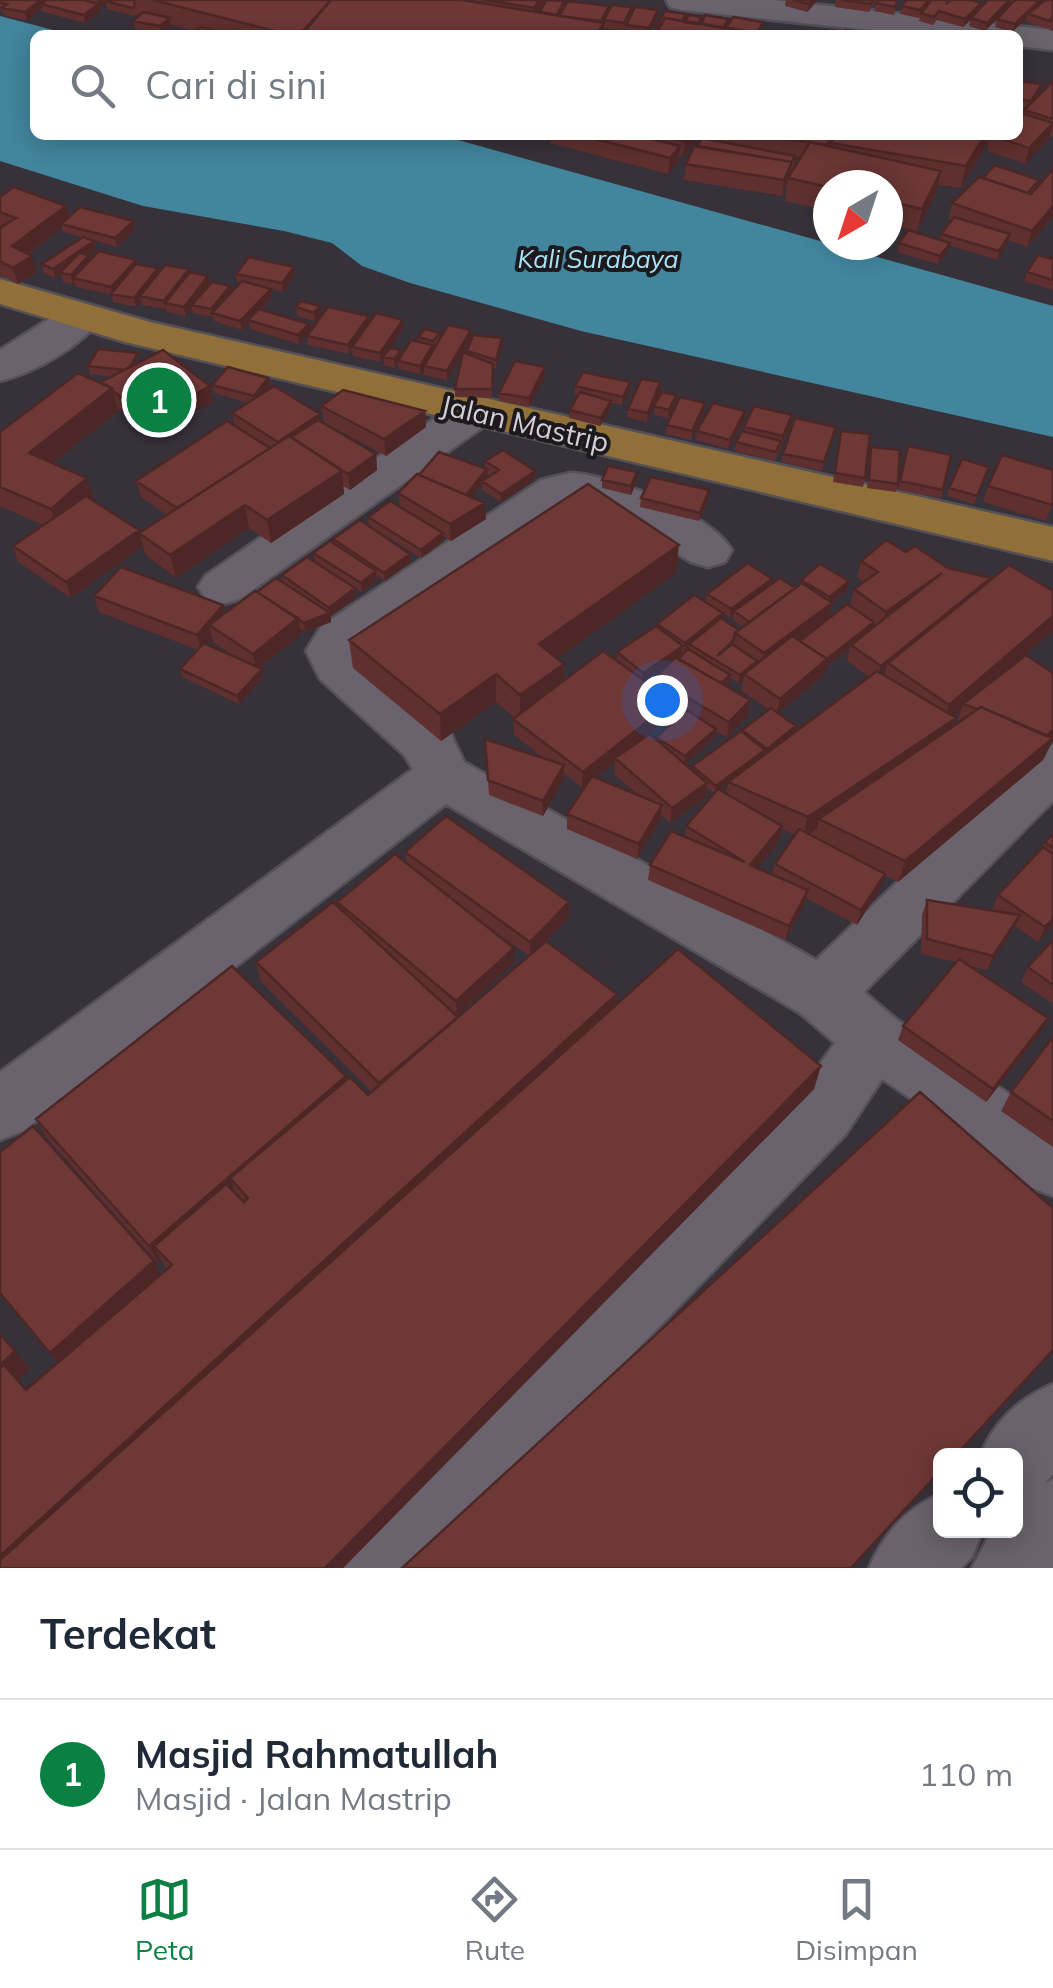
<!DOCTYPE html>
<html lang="id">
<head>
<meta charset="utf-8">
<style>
	:root { --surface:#fff; --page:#f2f2f3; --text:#1f2937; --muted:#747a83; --line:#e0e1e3; --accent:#0b8043 }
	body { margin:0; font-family:Mulish,sans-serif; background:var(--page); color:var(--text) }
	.controls { position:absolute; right:30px; bottom:30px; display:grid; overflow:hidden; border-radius:15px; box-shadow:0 5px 25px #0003 }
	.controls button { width:90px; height:90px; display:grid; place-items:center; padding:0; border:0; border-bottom:2px solid var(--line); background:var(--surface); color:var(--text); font:50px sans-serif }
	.compass { position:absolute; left:813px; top:170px; width:90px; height:90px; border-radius:50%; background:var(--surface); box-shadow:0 5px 25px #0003; rotate:219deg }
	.you { position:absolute; left:662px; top:700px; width:35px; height:35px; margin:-25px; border:8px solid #fff; border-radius:50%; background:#1a73e8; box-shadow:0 0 0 15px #1a73e833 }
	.badge { display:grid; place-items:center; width:65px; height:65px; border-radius:50%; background:var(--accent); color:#fff; font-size:32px; font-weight:700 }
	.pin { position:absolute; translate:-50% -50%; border:5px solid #fff; box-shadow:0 2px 10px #0006 }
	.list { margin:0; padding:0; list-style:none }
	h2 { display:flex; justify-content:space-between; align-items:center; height:130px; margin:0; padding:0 40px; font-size:42px }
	h2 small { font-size:32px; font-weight:400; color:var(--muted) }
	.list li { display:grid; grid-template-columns:65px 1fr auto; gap:30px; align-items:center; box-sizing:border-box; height:150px; padding:0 40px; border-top:2px solid var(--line) }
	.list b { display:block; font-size:38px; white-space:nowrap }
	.list p { margin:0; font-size:32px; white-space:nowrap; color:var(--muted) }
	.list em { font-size:32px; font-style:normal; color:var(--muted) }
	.icon { flex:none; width:55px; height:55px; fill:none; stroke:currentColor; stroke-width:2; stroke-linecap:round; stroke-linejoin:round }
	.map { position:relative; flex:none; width:1053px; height:1568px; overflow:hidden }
	.search { position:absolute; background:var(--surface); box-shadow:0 5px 25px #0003; left:30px; right:30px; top:30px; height:110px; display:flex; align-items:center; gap:25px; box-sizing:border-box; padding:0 35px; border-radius:15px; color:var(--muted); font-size:38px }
	.sheet { height:280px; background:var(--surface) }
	nav { display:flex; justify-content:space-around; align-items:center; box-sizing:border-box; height:140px; border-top:2px solid var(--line); background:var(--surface); font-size:28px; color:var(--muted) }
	nav a { display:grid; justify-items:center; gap:5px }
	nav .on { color:var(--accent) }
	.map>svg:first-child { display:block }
	.water { fill:#42859c }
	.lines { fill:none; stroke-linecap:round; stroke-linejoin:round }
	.minor-casing { stroke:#545057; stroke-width:5 }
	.major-casing { stroke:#545057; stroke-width:5 }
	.minor { fill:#6a636d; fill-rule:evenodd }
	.major { fill:#907038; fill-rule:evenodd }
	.wall { fill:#5f302f; fill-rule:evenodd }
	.shaded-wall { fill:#4d2726 }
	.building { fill:#6e3837; stroke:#4d2726; stroke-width:2.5 }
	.labels { text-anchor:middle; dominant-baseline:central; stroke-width:8; stroke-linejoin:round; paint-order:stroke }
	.far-water-label { font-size:25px; font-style:italic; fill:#a9e1f7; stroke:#1d1a1e }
	.street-label { font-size:28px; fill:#d3cfd5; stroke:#1d1a1e }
</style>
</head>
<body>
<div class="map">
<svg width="1053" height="1568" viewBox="0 0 1053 1568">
	<rect width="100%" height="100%" fill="#37313a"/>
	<path class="water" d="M0,16L72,35H35V135H440L1053,306V437L581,331L410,283L362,266L332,243L284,231L143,206L0,161Z"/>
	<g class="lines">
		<g class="minor-casing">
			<path id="minor" d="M666,0H774L1053,30V50L1018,46V35H914L682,10L670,7Z
				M81,304L96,308L102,317C82,346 34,373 0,381V350L66,308Z
				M474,398L490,402L496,412L490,422L240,599L223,604L206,599L198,587L206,575L458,402Z
				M570,473C611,474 711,514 732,550L725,562L708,567L691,562L627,524L572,504L359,654L451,734L464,762L816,960L1034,751L1053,745V801L864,992L896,1019L1053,1123V1196L1030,1187L993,1154L882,1079L845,1135L425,1568H332L344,1541L799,1093L835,1043L800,1013L446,804L23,1131L0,1140V1072L413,769L404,755L320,679L306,651L322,625L541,480Z
				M1053,1384V1474L1045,1483L1053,1479V1568H972L992,1530H1016V1503L1024,1493L1016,1496V1456H980C994,1422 1019,1398 1053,1384Z
				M940,1494V1530H983L972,1557L961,1568H869C884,1534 906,1508 940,1494Z"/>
		</g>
		<g class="major-casing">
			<path id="major" d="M0,279L150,322L1053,527V561L125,342L0,304Z"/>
		</g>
		<use href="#minor" class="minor"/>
		<use href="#major" class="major"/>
	</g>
	<path class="wall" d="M0,0H554L564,1V7L609,10L632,7L631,14L658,18L649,35L626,33V27L624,31L604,28V22V35H190L195,31L171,25L162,34L135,29L133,21L138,17L136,14L135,16L107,9L106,3L99,9V12L85,23L43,12L42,9L27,20L5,16L3,11L0,10Z
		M786,0H818L807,12L785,6Z
		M836,0H898L894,15L874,11L876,3H874L869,12L835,7Z
		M988,0H1053V31L1049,30L1050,28L1048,29L1026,22V19L1012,32L995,27L997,19L1004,11L985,31L969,26L970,20L963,27L937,20L933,25L919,21L920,17L919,18L900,14L902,6L980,8Z
		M1018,81L1042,84L1036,97L1053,81V137L1050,136L1049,139L1025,164L987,151L989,141L961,188L938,185L936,194L917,231L888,224V185H828V211L785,201L787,182L782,196L684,180L686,164L697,146L723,142L724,135H834L830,147L834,135H1018L1025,109L1018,107ZM795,157L800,158L790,175L794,164Z
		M550,135H698L683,157L679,156L678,162L668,174L550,143Z
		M1053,169V217L1027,247L1008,240L997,260L949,245L948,251L938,264L897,252L899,243L940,240L941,234L951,220L949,219L952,203L1037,187Z
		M0,194L68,217L134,221L135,229L117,247L89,239L94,241L96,250L89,255L90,260H136L137,264L158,268L159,273L189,269L190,273L208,276L210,284L231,293L241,283L237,282L236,274L295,275L283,292L271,289L272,297L261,310L310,332L369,316V323L403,320L404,328L391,348L401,350V356L418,341V337L440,333L441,338L471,330V338L463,352L467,353V351L502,346L496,369L493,368L492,398L455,397V389L463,353L447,380L424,375V368L420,374L399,369L398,363L395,368L384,365V358L381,362L353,356L352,350L349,354L308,345L307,336L309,333L299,344L250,329L249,322L242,330L214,321L213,317L193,313L192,308L186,316L167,312L166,309L142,305L141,300L136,307L113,302L112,295L76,287L74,282L73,284L63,282L61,274L55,278L44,273L42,264L82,237L63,232L62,228L28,254L37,272L18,284L0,275Z
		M1053,259V290L1024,281L1027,272Z
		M320,306L321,315L315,321L297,316L296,307Z
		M139,362L210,386L213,402L152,436L117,408L118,411L53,463L87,478L94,501L140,532L167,515L141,497L136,481L235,426L232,413L249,403L214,393L212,385L268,378L270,386L265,392L321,421L376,454L377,470L350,490L343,486L344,494L271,543L249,528L176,578L146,555L143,546L71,598L18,562L13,546L43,525L0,506V432L101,383L111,377L90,374L88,366Z
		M545,367V375L529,407L499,401V393Z
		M575,386L630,391L622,405L611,403L610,409L600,426L569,418L570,410L578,396L575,395Z
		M660,391L647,422L627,417L628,409Z
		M676,395L675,404L668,418L654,415V406Z
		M321,406L426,427L386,456L324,422Z
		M704,411L691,440L666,434L667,425Z
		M745,411L744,420L728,449L696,440L697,431Z
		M791,424L775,461L735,451L736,442L744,431V427Z
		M836,427L822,471L781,462L783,454Z
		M841,431L865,478L863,487L833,482Z
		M908,446L951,455L941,498L898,490Z
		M871,447L898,484L896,492L867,488Z
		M485,461L535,479L501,502L482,490V484L471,497L486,519L451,541L443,536V542L421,558L369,525L368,517L400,506L398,493L419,475L485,468Z
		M986,476L974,504L947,496L949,488Z
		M602,480L637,481L631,495L602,488Z
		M988,486L1053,503L1046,521L983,502Z
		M641,498L708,499L699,521L640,507Z
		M333,539L410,554L411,562L385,581L377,576V580L362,592L315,561L313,553L334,543Z
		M906,552L948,568L990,580L1053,591V631L1019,660L1053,673V740L1043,760L898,882L884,875L880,889L857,925L806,898L804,904L785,940L648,880L650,865L685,836L686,826L714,793L706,787L705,798L670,823L661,815L660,820L637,859L567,829V814L586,785L582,788L564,773L563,781L543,816L489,795L485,739L545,759L514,735L513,719L515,718L496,702L441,741L353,668L349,640L676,573L557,658L564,664L563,682L617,660V652L656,626L657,624L706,602L707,594L772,579L770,585L795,588L800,585L801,580L847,589L832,603L828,619L850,606L854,589L864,582L857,577L861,561ZM723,613L730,618L734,615L733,620L743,627L739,630L722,619ZM850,648L847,661L869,677L794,733L796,726L778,713L824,675L826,667ZM673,660L654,678V687L644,680ZM730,678L738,683L743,679L741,690L769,710L742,730V733L692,766V769L685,764L715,737V731L727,737L748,716L750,700L726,686L729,684ZM672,705L684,712L656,739L646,737L671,717ZM961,710L958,720L961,721L954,726V717ZM615,762L614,774L637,794L596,777ZM728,784L726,794L720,790ZM782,829L795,835L775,864L772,874L757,868L779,842Z
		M282,575L356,597L331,616V622L305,632L300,628L301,634L259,668L262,669L263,678L239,704L182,677L180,669L198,650L99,612L94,596L225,614L257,592L283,582ZM212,638L213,642L242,661L207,644Z
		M1053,834V925L1038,942L1015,926L987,970L969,966L1041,1032L986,1102L898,1040L903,1026L956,962L921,954L922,915L927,900L993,911L992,910L998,895L1042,849L1045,842Z
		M405,852L569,902V917L544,943L617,994L616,1005L814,1089L343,1568H0V1334L30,1369L18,1380L26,1390L58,1363L0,1294L161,1274L167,1269L161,1260L158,1263L46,1137L36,1119L347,1080L368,1095L372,1092L261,982L256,962L338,907L337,902L407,863ZM474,916L529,956L458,1017L440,1001L457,1015L514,962Z
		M1053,940V1004L1021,982L1028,967Z
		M1053,1037V1147L1001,1111L1011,1092Z"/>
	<path class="shaded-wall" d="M41,0H53L41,4L42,9L27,20L25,12Z
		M98,0H109L105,1L106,3L99,9V12L85,23L84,15L97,4Z
		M539,0H547L534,23V8Z
		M812,0H818L807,12L809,4Z
		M1009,0H1011L1010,6L985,31L987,23Z
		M1040,0H1046L1028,14L1026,19L1012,32L1015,24Z
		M981,3L980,11L963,27L965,19Z
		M609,6V14L604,23V35H596L601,21Z
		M658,10V18L649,35V28Z
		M170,18L171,26L162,34L160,26Z
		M1053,124L1049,139L1025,164L1029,148Z
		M689,135H698L683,157L685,141Z
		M985,135H992L961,188L966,166Z
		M680,146L678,162L668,174L670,158Z
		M792,162L789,178L782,196L784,180Z
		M941,171L936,194L917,231L922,209Z
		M66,206L70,222L61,224L62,228L16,262L12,246Z
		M1053,206V217L1027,247L1032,231Z
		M134,221L135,229L117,247L115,238Z
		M1010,234L1008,242L997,260L999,251Z
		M94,241L96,250L55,278L53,269Z
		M950,243L948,251L938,264L940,256Z
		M89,255L91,264L73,278L74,282L73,284L71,275Z
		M32,256L37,272L18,284L13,268Z
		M136,260L138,268L113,295L111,287Z
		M294,267L295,275L283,292L282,283Z
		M158,268L160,277L140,296L141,300L136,307L134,298Z
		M189,269L191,278L165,303L166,310L164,301Z
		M208,276L210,284L192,305V308L186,316L184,307Z
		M230,286L232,294L212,313V318L211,309Z
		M271,289L272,297L250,321L248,320L249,322L242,330L240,321Z
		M320,306L321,315L315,321L314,313Z
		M369,316V325L352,347L349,354L348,345Z
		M403,320L404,328L381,362L380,353Z
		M309,324L310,332L299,344L298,335Z
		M471,330V338L447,380V371Z
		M502,338V346L496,369V360Z
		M433,345V353L420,374V366Z
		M401,350V359L398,361L395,368L394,359Z
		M545,367V375L529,407V398Z
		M268,378L270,386L255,404L254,396Z
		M630,382V391L622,405L623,397Z
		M660,382V391L647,422L648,413Z
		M210,386L213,402L152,436L148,419Z
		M112,388L118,411L37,476L29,453Z
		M676,395L675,404L668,418L669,410Z
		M611,401L610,409L600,426L601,418Z
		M705,403L704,411L691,440L692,431Z
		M425,411L426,427L386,456L384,439Z
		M745,411L744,420L728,449L730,440Z
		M320,414L322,431L278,442Z
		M792,415L791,424L781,445L783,436Z
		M376,454L377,470L350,490L348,474Z
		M487,469L488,477L465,504V496Z
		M342,471L344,494L271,543L267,520Z
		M535,471V479L501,502V494Z
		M637,472V481L631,495V486Z
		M87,478L94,501L58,532L51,509Z
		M709,490L708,499L699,521L700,513Z
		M485,503L486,519L451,541L450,524Z
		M245,505L249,528L176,578L170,555Z
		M139,530L143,546L71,598L66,582Z
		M443,533V542L421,558V550Z
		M679,545L676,573L539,672V644Z
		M410,554L411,562L385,581L384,573Z
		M376,571L377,580L362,592L361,583Z
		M942,573L882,628L886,612Z
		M991,578L985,594L888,663L884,676L877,682L881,666Z
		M772,579L770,587L734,611V615L730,618L731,609Z
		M849,581L847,589L832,603L828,619L761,669L764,653L828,605L830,597Z
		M355,588L356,597L331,616L329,608Z
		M223,605L226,621L209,625L212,638L201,651L197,635Z
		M330,613L331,622L305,632L304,623Z
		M723,613L721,622L689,644V648L684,652L685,643Z
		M1053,616V631L967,705L963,704L961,710L942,727L949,705Z
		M298,618L301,634L256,670L253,654Z
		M874,622L872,630L851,645L850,648L826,667L824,675L776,715L780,699Z
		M683,646L682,654L643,681V673Z
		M757,661L756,669L744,674L743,679L738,683L740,675Z
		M564,664L563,691L520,722V695Z
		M262,669L263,678L239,704L237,696Z
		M496,674V702L441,741L440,714Z
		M730,675L729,684L717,694L718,686Z
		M750,700L748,716L727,737L729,722Z
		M673,701L671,717L617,760L615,758V762L582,788L583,772Z
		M956,718L949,740L819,819L817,829L803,838L808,817Z
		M796,726L794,734L765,757L767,749Z
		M716,729L715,737L684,765L685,756Z
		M1053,730V740L1043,760L898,882L905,861Z
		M765,750L763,758L728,782V784L715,794L716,786Z
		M564,765L563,781L543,816V801Z
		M707,783L705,798L670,823L672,808Z
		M662,805L660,820L637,859L639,844Z
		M782,826L779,842L747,880L750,865Z
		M885,874L880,889L857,925L861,910Z
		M808,890L804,904L785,940L789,926Z
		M569,902V917L530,957V942Z
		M1020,915L1013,930L987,970L993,956Z
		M1053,919V925L1038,942L1045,927Z
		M514,948V962L457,1015L456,1001Z
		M617,994L615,1018L0,1568V1556Z
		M1048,1018L1041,1032L986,1102L993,1089Z
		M821,1066L814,1089L343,1568H325Z
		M346,1076L350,1095L230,1178L236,1194L154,1246L161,1260L158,1263L149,1246Z
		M154,1261L162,1277L61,1367L50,1353Z
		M15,1351L30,1369L0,1396V1365Z"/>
	<path class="building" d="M0,0H41L25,12L2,8L7,4L0,3Z
		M47,0H84L98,4L84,15L41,4Z
		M107,0H134L135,6L133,8L105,1Z
		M153,0H331L299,35H290Z
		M331,0H462L604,23L596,35H339L306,30Z
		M485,0H539L534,8Z
		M546,0L564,1L557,15L540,12Z
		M793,0H812L809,4Z
		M841,0H873L871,4Z
		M878,0H897L895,7L876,3Z
		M907,0H929L920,10L902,6Z
		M932,0H949L946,4L951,0H972L981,3L965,19L939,11L934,17L921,13Z
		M988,0H1009L987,23L971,18Z
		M1015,0H1040L1015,24L997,19Z
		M1045,0H1053V16L1050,21L1028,14Z
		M568,1L609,6L601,21L559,16Z
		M612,5L632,7L624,23L604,20Z
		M635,7L658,10L649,28L626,25Z
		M665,11L686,14L682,21L665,18L660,26H657Z
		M143,12L170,18L160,26L133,21Z
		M689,15L701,17L698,24L685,22Z
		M705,15L728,19L723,28L701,24Z
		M733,17L763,22L757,33L726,28Z
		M665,18L771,35H655Z
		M201,27L232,35H190Z
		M845,30L887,35H843Z
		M1018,81L1042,84L1031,101L1018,99Z
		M1053,81V119L1024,110Z
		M1018,112L1053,123L1029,148L991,135H1018Z
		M580,135H636L680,146L670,158Z
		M658,135H689L685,141Z
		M762,135H831L827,145Z
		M834,135H985L966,166L831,143Z
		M702,138L795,156L791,164L792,162L697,146Z
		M810,142L941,171L922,209L888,201V185H828V187L788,178Z
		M694,146L792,162L784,180L686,164Z
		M995,165L1039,180L1028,193L983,178Z
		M1053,169V206L1032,231L952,203L979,177L1031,194Z
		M14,187L66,206L12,246L32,256L13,268L0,261V228L16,218L0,212V197Z
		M80,207L134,221L115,238L61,224Z
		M954,217L1010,234L999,251L941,234Z
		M908,230L950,243L940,256L899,243Z
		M83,237L94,241L53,269L42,264Z
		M99,251L136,260L111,287L73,278Z
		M79,253L89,255L71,275L60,273Z
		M1038,255L1053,259V280L1027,272Z
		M249,257L294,267L282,283L236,274Z
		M136,264L158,268L134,298L111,294Z
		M165,265L189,269L164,301L140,296Z
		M190,272L208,276L184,307L165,303Z
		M242,281L271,289L240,321L212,313Z
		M212,282L230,286L211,309L192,305Z
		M301,301L320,306L314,313L296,307Z
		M328,307L369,316L348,345L307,336Z
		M259,309L309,324L298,335L248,320Z
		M376,313L403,320L380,353L352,347Z
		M448,325L471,330L447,371L424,366Z
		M425,329L440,333L433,341L418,337Z
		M473,335L502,338L496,360L467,351Z
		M411,340L433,345L420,366L398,361Z
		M390,348L401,350L394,359L383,357Z
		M98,349L138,353L130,367L124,370L88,366Z
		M163,350L210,386L148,419L113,391L112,388L101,382Z
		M463,352L493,364L492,389H455Z
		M515,361L545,367L529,398L499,393Z
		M228,367L268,378L254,396L212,385Z
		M583,372L630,382L623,397L575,386Z
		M78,373L112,388L29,453L87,478L51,509L0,487V432Z
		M641,379L660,382L648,413L628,409Z
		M274,386L320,414L278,442L232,413Z
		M343,390L425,411L384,439L321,406Z
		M580,392L611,401L601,418L570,410Z
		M662,392L676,395L669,410L654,406Z
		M680,397L705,403L692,431L667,425Z
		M713,403L745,411L730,440L697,431Z
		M754,406L792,415L783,436L744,427Z
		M795,418L836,427L824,462L783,454Z
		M318,420L376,454L348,474L291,437Z
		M227,421L270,448L177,508L136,481Z
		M742,431L781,441L776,452L736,442Z
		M841,431L870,434L865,478L835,473Z
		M289,436L342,471L267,520L245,505L170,555L139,533Z
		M908,446L951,455L943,490L900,481Z
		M871,447L900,450L898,484L869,480Z
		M503,450L535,471L501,494L482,481L499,470L485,461Z
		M439,452L487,469L466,495L419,475Z
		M1002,455L1053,470V501L1052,505L988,486Z
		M962,459L989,467L977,496L949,488Z
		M608,466L637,472L631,486L602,480Z
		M417,474L485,503L450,524L398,493Z
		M651,477L709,490L700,513L641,498Z
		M588,484L679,545L539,644L564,664L520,695L496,674L440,714L349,640Z
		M86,496L139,530L66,582L13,546Z
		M390,501L443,533L421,550L368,517Z
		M360,520L410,554L384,573L333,539Z
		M886,540L906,552L915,546L948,568L991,578L881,666L851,645L942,573L886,612L854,589L878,572L861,561Z
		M330,541L376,571L361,583L313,553Z
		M307,557L355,588L329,608L282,575Z
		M748,563L772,579L731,609L707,594Z
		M820,564L849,581L830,597L801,580Z
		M1009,565L1053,591V616L949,705L888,663Z
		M121,567L223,605L197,635L94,596Z
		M276,578L330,613L304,623L257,592Z
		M780,578L795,588L749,622L734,611Z
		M802,583L832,603L764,653L735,633Z
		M255,591L298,618L253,654L209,625Z
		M694,595L723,613L685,643L657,624Z
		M847,604L874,622L827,659L800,641Z
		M721,618L739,630L735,633L733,641L717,656L732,644L757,661L740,675L689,644Z
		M656,626L683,646L643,673L617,652Z
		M792,636L827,659L780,699L744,674Z
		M204,643L262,669L237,696L180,669Z
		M688,649L730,675L721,683L678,659Z
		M603,651L673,701L583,772L513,719Z
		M1026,655L1053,673V730L1046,736L981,707L977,709L963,704Z
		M676,657L750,700L729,722L654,678Z
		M877,671L956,718L808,817L728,782Z
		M981,707L1053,738L905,861L819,819Z
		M771,708L796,726L767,749L742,730Z
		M687,710L716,729L685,756L656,737Z
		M741,731L765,750L716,786L692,766Z
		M650,734L707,783L672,808L615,758Z
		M485,739L564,765L543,801L488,780Z
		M592,776L662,805L639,844L567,814Z
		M718,789L782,826L750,865L808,890L789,926L650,865L671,831L745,862L686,826Z
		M446,816L569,902L530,942L405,852Z
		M799,829L885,874L861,910L775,864Z
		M1053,834V848L1045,842Z
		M1043,847L1053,854V919L1045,927L998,895Z
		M395,854L514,948L456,1001L337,902Z
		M927,900L1020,915L993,956L927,939Z
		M333,902L458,1017L379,1083L256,962Z
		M1053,940V985L1028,967Z
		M546,941L617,994L0,1556V1368L4,1365L26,1390L172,1265L154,1246L226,1184L244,1202L248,1198L230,1178L350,1077L368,1095Z
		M678,949L821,1066L325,1568H0V1560Z
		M959,959L1048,1018L993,1089L903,1026Z
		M232,966L346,1076L149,1246L36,1119Z
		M1053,1037V1121L1011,1092Z
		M920,1092L1053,1208V1350L955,1456H940V1471L851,1568H402Z
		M33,1126L154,1261L50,1353L0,1293V1152Z
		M0,1334L15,1351L0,1365Z"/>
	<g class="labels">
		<g class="far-water-label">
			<text x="598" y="258">Kali Surabaya</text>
		</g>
		<g class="street-label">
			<text transform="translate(525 423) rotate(13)">Jalan Mastrip</text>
		</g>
	</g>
</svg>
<div class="controls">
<button><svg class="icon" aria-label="locate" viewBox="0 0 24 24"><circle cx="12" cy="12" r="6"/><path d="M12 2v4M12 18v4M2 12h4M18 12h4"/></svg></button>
</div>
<svg class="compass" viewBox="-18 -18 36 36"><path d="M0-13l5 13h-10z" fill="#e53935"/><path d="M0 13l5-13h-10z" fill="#747a83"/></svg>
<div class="you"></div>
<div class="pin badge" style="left:159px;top:400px">1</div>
<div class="search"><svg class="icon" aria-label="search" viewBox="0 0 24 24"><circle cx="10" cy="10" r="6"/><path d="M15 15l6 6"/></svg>Cari di sini</div>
</div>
<section class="sheet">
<h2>Terdekat<small></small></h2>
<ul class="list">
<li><span class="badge">1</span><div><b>Masjid Rahmatullah</b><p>Masjid · Jalan Mastrip</p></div><em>110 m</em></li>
</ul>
</section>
<nav>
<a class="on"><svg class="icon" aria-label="map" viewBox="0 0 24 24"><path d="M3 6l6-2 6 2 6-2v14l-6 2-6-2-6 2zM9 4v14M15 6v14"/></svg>Peta</a>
<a><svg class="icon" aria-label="directions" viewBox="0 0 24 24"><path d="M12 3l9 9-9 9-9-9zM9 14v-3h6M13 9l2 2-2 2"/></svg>Rute</a>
<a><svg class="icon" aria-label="saved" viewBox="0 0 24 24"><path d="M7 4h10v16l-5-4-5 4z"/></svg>Disimpan</a>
</nav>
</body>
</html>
